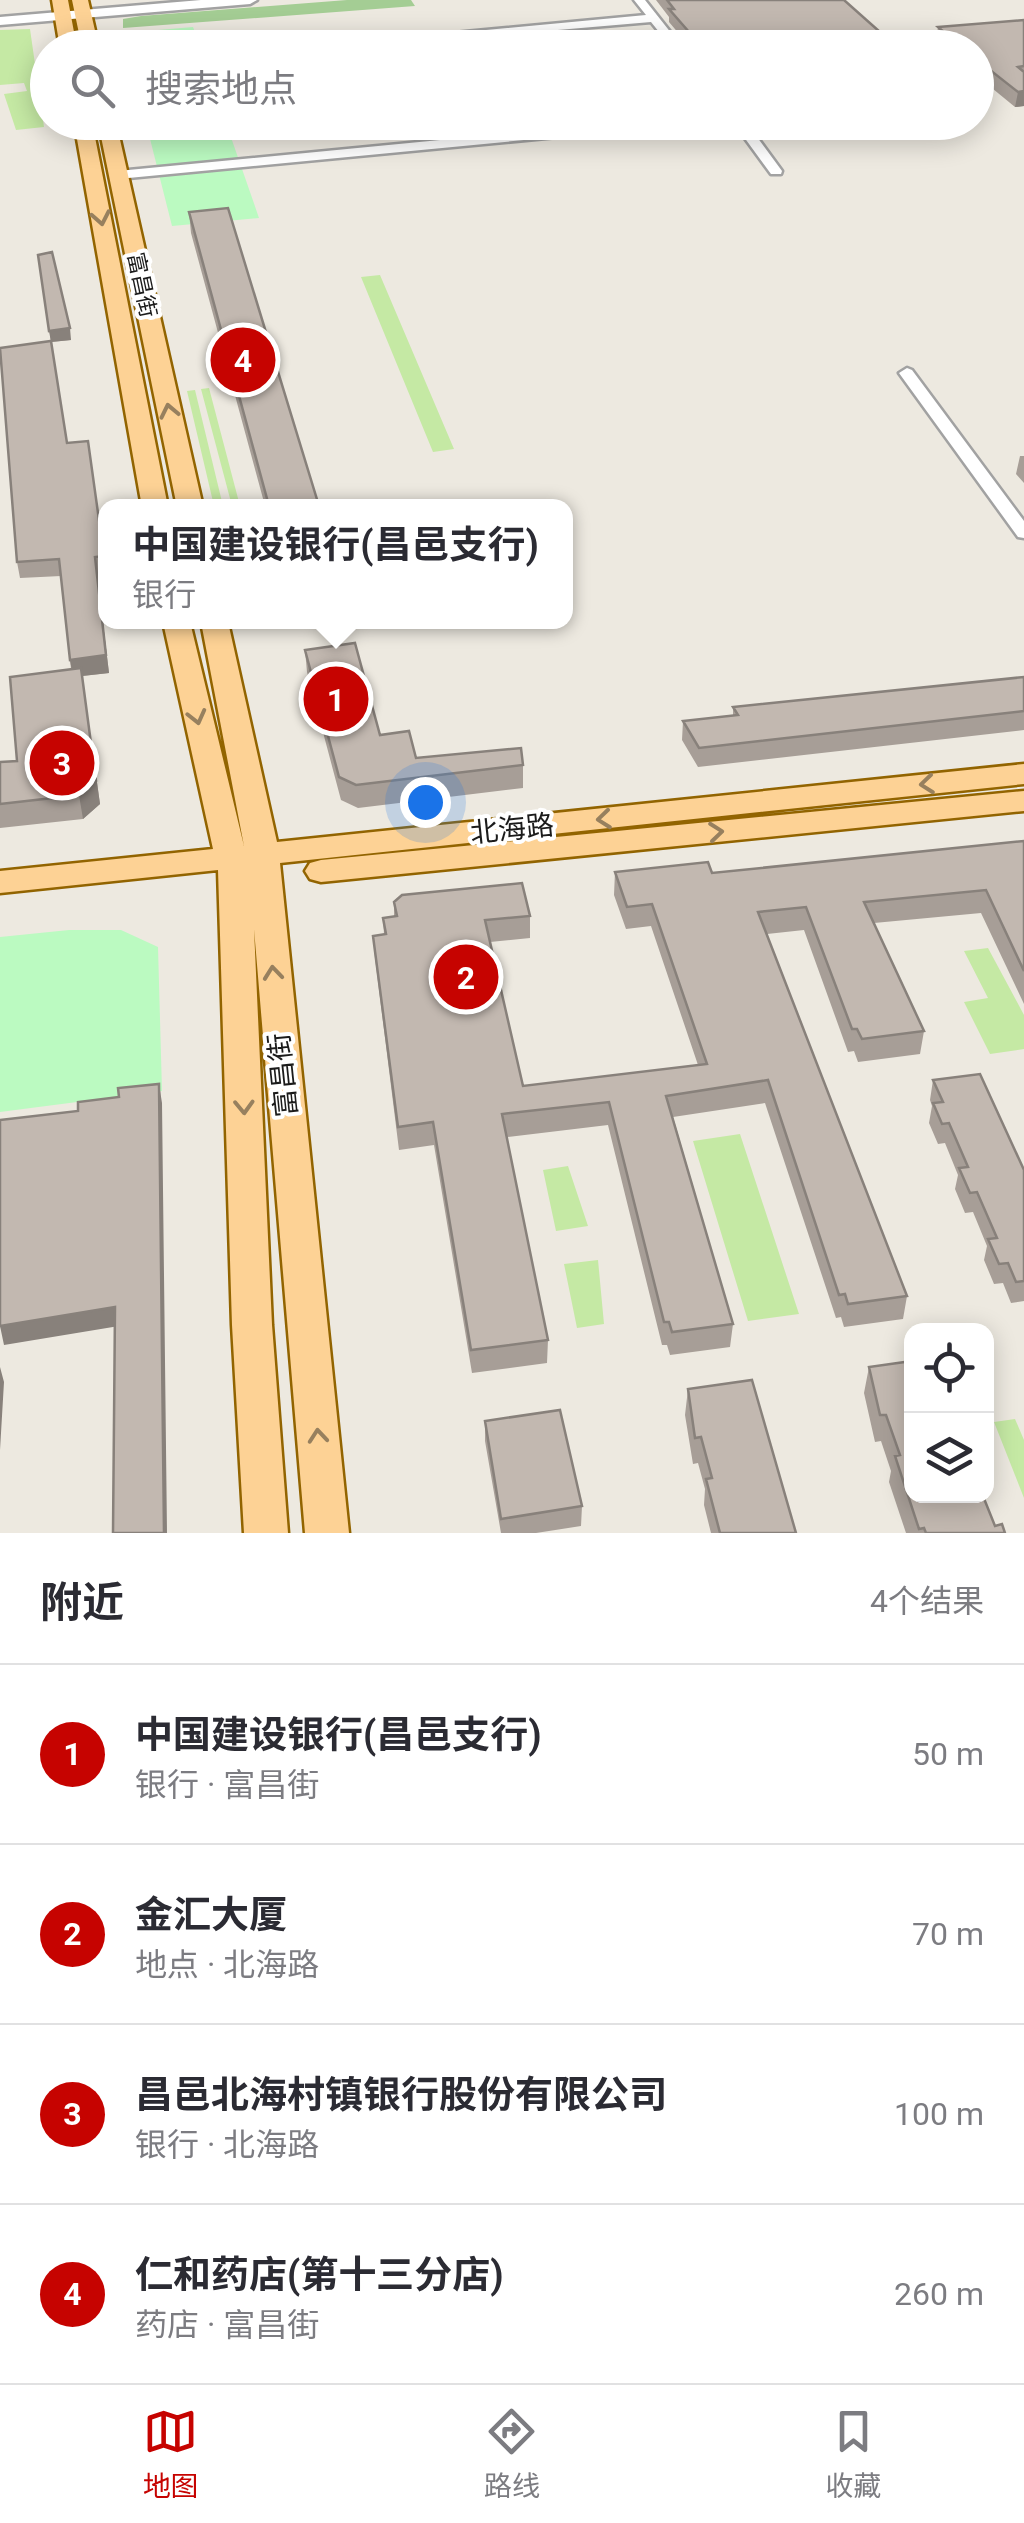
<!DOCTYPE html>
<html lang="zh">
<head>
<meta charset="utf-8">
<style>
	:root { --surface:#fff; --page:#f7f7f7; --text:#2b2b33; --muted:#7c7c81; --line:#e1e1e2; --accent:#c60300 }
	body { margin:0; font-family:Roboto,"Noto Sans SC",sans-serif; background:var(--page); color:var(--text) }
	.controls { position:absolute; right:30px; bottom:30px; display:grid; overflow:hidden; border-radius:20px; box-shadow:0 5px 25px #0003 }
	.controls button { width:90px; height:90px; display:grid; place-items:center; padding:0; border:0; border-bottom:2px solid var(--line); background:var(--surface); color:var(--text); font:50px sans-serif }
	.you { position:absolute; left:425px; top:802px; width:35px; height:35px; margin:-25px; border:8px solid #fff; border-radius:50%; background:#1a73e8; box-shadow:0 0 0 15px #1a73e833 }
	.badge { display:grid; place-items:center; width:65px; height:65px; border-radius:50%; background:var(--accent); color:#fff; font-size:32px; font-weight:700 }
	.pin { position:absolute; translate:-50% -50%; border:5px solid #fff; box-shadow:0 2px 10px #0006 }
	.popup { position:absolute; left:98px; top:499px; width:475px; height:130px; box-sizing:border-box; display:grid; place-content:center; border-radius:20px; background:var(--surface); filter:drop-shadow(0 2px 8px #0005); font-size:32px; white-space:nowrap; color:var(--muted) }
	.popup b { font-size:38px; color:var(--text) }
	.popup::after { content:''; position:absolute; left:50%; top:100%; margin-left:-20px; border:20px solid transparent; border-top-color:var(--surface) }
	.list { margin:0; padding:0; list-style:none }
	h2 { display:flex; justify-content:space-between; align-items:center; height:130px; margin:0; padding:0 40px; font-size:42px }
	h2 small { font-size:32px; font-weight:400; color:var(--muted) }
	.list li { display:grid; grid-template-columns:65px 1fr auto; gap:30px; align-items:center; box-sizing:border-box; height:180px; padding:0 40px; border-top:2px solid var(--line) }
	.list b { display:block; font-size:38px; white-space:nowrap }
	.list p { margin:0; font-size:32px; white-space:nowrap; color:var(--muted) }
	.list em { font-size:32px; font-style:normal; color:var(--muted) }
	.icon { flex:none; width:55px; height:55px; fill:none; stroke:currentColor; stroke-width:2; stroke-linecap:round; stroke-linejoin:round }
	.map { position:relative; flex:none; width:1024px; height:1533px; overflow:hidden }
	.search { position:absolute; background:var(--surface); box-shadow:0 5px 25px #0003; left:30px; right:30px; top:30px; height:110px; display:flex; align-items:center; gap:25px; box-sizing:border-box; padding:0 35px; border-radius:55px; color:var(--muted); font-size:38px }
	.sheet { height:850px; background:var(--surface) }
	nav { display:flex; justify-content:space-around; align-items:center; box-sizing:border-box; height:140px; border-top:2px solid var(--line); background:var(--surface); font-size:28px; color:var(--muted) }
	nav a { display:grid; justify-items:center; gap:5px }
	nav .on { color:var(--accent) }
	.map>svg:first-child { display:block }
	.grass { fill:#c5e9a4 }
	.forest { fill:#a4cd94 }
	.park { fill:#bbfac1 }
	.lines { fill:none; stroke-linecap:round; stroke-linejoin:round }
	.minor-casing { stroke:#a2a2a2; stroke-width:5 }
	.tertiary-casing { stroke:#a2a2a2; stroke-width:5 }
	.primary-casing { stroke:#926400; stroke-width:5 }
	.minor { fill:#fff; fill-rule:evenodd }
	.tertiary { fill:#fff; fill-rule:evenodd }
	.primary { fill:#fdd295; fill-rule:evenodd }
	.wall { fill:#a79e97 }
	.shaded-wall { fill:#88817b }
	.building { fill:#c2b8b0; stroke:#88817b; stroke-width:2.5 }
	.oneway { stroke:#97805e }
	.labels { text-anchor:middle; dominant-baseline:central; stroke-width:8; stroke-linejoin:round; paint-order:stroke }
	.far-street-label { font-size:22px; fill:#1b1b1b; stroke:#fff }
	.street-label { font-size:28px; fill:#1b1b1b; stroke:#fff }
</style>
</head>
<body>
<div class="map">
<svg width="1024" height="1533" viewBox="0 0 1024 1533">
	<rect width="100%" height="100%" fill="#ede9e0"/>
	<path class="grass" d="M30,29L44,127L16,130L4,94L27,91L24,83L0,85V30Z
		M380,275L454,449L433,452L361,277Z
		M209,388L240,506H232L201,389Z
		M195,390L223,506H214L187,391Z
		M988,948L1024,1015V1049L990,1054L964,1002L988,998L964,951Z
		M740,1134L799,1314L748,1321L693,1141Z
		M568,1166L588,1226L556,1231L543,1170Z
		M598,1260L604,1324L577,1328L564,1264Z
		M1015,1419L1024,1440V1498L994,1422Z"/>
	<path class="forest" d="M347,0H411L415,6L123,28V19L141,16Z"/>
	<path class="park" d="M193,27L200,47H127L123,33Z
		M146,123H226L259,218L172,226Z
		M69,930H121L158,947L162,1091L0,1112V937Z"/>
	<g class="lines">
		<g class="minor-casing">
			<path id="minor" d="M634,0H645L683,48H672L651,22L345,48H294L646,15Z
				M627,122H677L671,126L118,179L112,175L118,171Z
				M733,122H746L782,171L781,174H771Z
				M907,368L912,370L1024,521V538L1018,537L899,373Z"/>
		</g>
		<g class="tertiary-casing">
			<path id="tertiary" d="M201,0H257L250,4L0,25V17Z"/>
		</g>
		<g class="primary-casing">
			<path id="primary" d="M52,0H68L77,48H60Z
				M72,0H88L99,48H82Z
				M74,122H92L168,507H142Z
				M98,122H116L203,507H177Z
				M163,622H190L244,846L201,622H228L277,842L1024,764V784L280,863L349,1533H305L254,929L272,1325L288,1533H244L232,1325L218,870L0,893V871L213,849Z
				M1024,791V811L321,882L310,879L305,871L310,863L321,860Z"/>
		</g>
		<use href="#minor" class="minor"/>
		<use href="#tertiary" class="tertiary"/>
		<use href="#primary" class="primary"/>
	</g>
	<path class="wall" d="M656,0H844L898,48H691L669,22V17Z
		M1024,20V106L1015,107L976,75V48H943L936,41L938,27Z
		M757,122H802V138L772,139Z
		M842,122H881V130L851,132Z
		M189,212L319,506H265L191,233Z
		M38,255L71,340L51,342L67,443L88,441L106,566V573L97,574L109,673L82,676L100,804L83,819L0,828V762L17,761L71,669L61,576L20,578L17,562L51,341Z
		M1020,456H1024V483L1016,474Z
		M305,650L380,735L416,758L523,765V788L358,808L341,800L307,672Z
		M1024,677V730L698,767L682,740L683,721L733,716V707Z
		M1024,841V1004L981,913L874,923L924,1031L920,1054L858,1062L854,1051L848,1052L804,930L767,934L907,1296L903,1319L844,1327L841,1317L836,1318L765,1103L673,1117L733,1324L730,1347L670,1355L667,1345H662L608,1125L507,1137L548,1340L547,1363L472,1373L434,1145L399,1150L375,958L373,936L384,934L383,918L394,916V902L530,916V938L490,942L523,1086L698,1065L651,926L626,929L614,895L615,872L712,873Z
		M933,1080L1024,1170V1301L1011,1303L1003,1283L994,1284L984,1260L987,1246L973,1212L965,1213L955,1189L958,1175L945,1143L938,1144L929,1123L932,1106L930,1100Z
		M869,1367L995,1526L1005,1533H906L889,1482L891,1471L881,1441L875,1442L864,1393Z
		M688,1389L796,1533H711L704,1505L705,1489L698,1463L693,1464L685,1415Z
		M485,1421L582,1506L581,1526L536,1533H501L485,1441Z"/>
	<path class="shaded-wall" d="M776,38V48H729L730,42Z
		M1024,91V106L1015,107L1018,92Z
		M70,328L71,340L51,342L49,331Z
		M95,557L109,673L82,676L100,804L83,819L79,795L73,677L70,660Z
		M159,1084L162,1103L167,1533H164Z
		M115,1307L119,1326L4,1345L0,1326Z
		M0,1367L4,1382L0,1450Z"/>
	<path class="building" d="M667,0H844L898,48H785L776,38L730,42L734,48H703L669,9H674Z
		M1024,20V66L1018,67L1024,72V91L1018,92L976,59V48H962L938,27Z
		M771,122H802L803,123L773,125Z
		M228,208L319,506H269L189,212Z
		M52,252L70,328L49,331L38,255Z
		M51,341L67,443L88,441L104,556L95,557L106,655L70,660L59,559L17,562L0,348Z
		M355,643L380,735L409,731L416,758L521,748L523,765L356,785L339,777L305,650Z
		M81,668L96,781L79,795L0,804V762L17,761L10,677Z
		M1024,677V711L699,748L683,721L738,715L733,707Z
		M1024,841V971L986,890L864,902L924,1031L862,1039L857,1029H852L806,907L758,912L907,1296L848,1304L845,1294L839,1295L768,1080L666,1096L733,1324L672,1332L669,1322H664L609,1102L502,1114L548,1340L471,1350L433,1122L398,1127L373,936L386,934L383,918L397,916L394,902L402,895L522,883L530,916L485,920L523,1086L707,1064L652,904L627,907L615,872L708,862L712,873Z
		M980,1074L1024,1170V1281L1016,1282L1008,1263L999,1264L988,1239L997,1238L977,1192L970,1193L959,1168L968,1167L949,1123L942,1124L933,1103L943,1102L933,1080Z
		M159,1084L164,1533H113L115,1307L0,1326V1120L78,1111V1102L119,1097L118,1088Z
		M912,1361V1496H983L995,1526L1002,1524L1005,1533H926L924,1528L919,1529L895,1456L900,1455L886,1415H880L869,1367Z
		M752,1380L796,1533H720L706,1479L712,1478L701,1437L695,1438L688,1389Z
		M560,1410L582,1506L501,1519L485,1421Z"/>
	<defs><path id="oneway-chevron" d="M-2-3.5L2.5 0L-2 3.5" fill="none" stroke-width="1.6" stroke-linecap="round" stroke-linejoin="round" transform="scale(2.5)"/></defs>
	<g class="oneway">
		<use href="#oneway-chevron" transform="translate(101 218) rotate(79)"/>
		<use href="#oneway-chevron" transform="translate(169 411) rotate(-102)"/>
		<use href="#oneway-chevron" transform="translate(197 717) rotate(76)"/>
		<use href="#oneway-chevron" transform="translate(927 784) rotate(174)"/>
		<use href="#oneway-chevron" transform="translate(604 819) rotate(174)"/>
		<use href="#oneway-chevron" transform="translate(716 832) rotate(-6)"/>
		<use href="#oneway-chevron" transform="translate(273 973) rotate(-96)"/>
		<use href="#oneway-chevron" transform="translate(244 1107) rotate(88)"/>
		<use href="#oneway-chevron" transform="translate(318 1436) rotate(-95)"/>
	</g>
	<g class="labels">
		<g class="far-street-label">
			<text transform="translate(142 285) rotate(78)">富昌街</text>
		</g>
		<g class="street-label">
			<text transform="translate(512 829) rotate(-6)">北海路</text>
			<text transform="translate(283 1075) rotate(-96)">富昌街</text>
		</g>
	</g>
</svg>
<div class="controls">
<button><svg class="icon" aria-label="locate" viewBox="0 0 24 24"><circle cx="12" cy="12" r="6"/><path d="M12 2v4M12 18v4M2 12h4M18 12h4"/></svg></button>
<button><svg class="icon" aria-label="layers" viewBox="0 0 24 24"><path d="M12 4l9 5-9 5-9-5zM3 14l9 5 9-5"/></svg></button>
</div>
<div class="you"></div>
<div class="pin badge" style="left:336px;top:699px">1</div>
<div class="popup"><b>中国建设银行(昌邑支行)</b>银行</div>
<div class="pin badge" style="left:466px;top:977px">2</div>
<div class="pin badge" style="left:62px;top:763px">3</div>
<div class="pin badge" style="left:243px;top:360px">4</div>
<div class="search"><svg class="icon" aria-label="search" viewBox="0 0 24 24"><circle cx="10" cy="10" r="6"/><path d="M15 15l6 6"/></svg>搜索地点</div>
</div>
<section class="sheet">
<h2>附近<small>4个结果</small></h2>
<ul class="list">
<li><span class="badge">1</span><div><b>中国建设银行(昌邑支行)</b><p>银行 · 富昌街</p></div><em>50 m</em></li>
<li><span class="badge">2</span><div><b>金汇大厦</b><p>地点 · 北海路</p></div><em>70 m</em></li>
<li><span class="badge">3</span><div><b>昌邑北海村镇银行股份有限公司</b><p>银行 · 北海路</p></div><em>100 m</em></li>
<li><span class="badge">4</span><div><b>仁和药店(第十三分店)</b><p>药店 · 富昌街</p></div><em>260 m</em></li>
</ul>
</section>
<nav>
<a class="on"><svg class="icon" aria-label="map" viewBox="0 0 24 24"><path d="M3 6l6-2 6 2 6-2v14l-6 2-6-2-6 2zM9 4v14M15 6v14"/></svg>地图</a>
<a><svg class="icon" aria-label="directions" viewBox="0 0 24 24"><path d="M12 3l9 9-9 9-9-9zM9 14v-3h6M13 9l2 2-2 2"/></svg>路线</a>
<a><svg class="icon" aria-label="saved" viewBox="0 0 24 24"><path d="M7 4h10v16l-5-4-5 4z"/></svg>收藏</a>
</nav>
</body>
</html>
